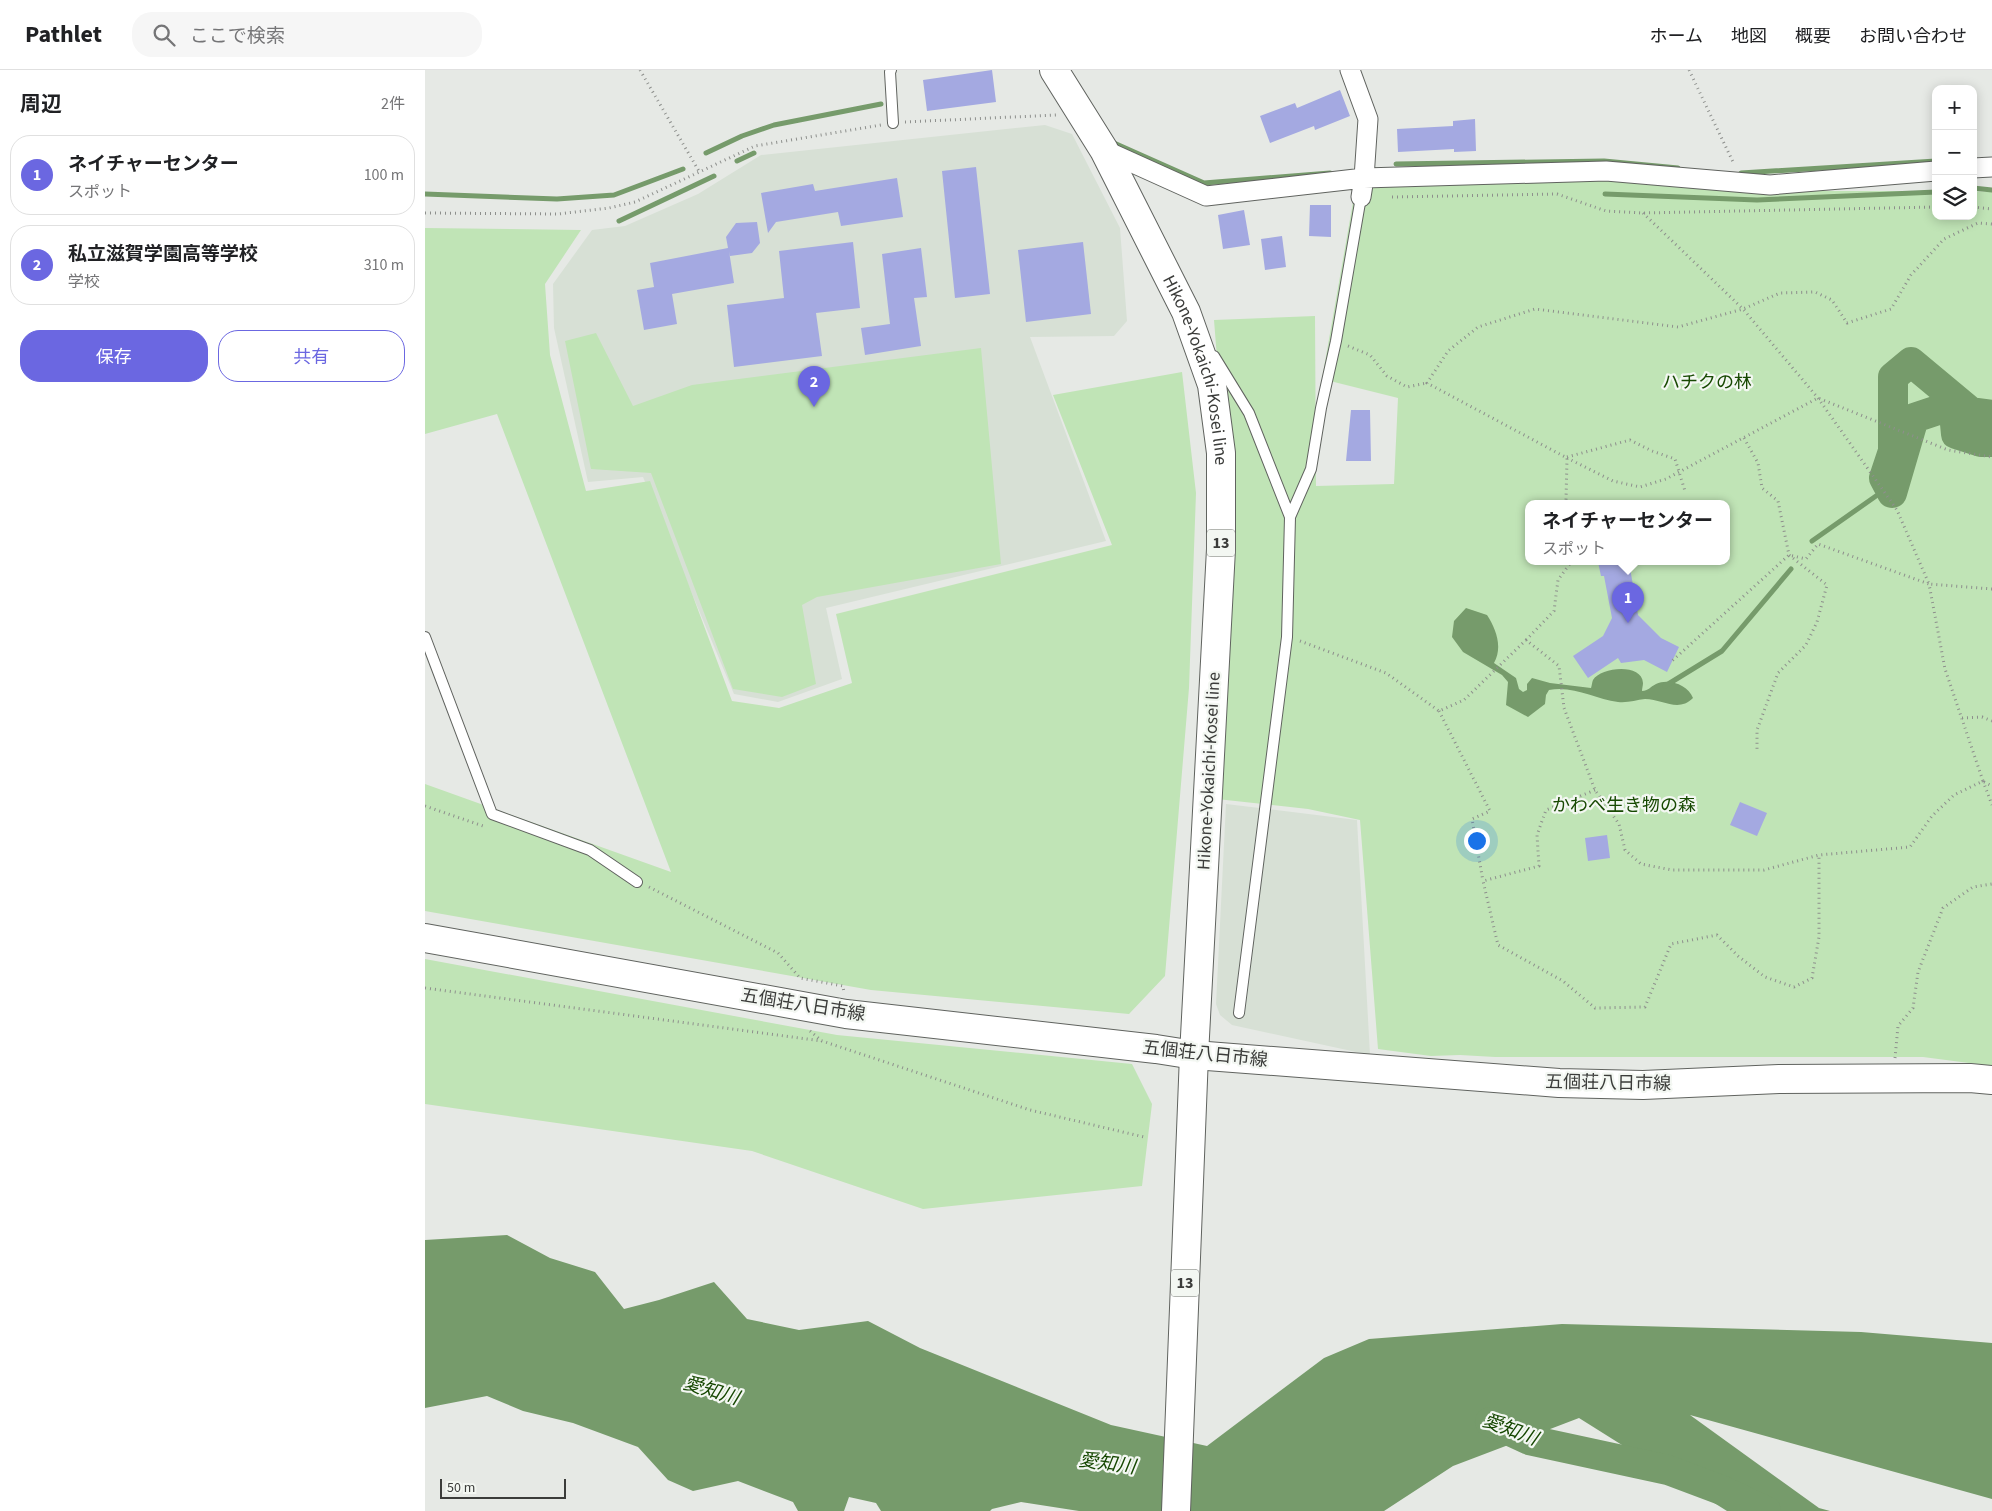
<!DOCTYPE html>
<html lang="ja">
<head>
<meta charset="utf-8">
<style>
	:root { --surface:#fff; --page:#f6f6f6; --text:#202124; --muted:#757577; --line:#e0e0e0; --accent:#6b67e1 }
	body { margin:0; font-family:"Source Sans 3","Noto Sans JP",sans-serif; background:var(--page); color:var(--text) }
	.controls { position:absolute; right:15px; top:15px; display:grid; overflow:hidden; border-radius:10px; box-shadow:0 2px 12px #0003 }
	.controls button { width:45px; height:45px; display:grid; place-items:center; padding:0; border:0; border-bottom:1px solid var(--line); background:var(--surface); color:var(--text); font:25px sans-serif }
	.scale { position:absolute; left:15px; bottom:12px; width:126px; box-sizing:border-box; padding-left:5px; border:2px solid #3b3c3a; border-top:0; font-size:14px; line-height:18px; white-space:nowrap; color:#3b3c3a; -webkit-text-stroke:4px #f3f7f2; paint-order:stroke }
	.you { position:absolute; left:1051px; top:770px; width:18px; height:18px; margin:-12px; border:4px solid #fff; border-radius:50%; background:#1a73e8; box-shadow:0 0 0 8px #1a73e833 }
	.badge { display:grid; place-items:center; width:32px; height:32px; border-radius:50%; background:var(--accent); color:#fff; font-size:16px; font-weight:700 }
	.pin { position:absolute; translate:-50% -41px; filter:drop-shadow(0 1px 2px #0008) }
	.pin::after { content:''; position:absolute; top:26px; width:18px; height:15px; background:inherit; clip-path:polygon(0 0,100% 0,50% 100%) }
	.popup { position:absolute; left:1100px; top:430px; width:205px; height:65px; box-sizing:border-box; display:grid; place-content:center; border-radius:10px; background:var(--surface); filter:drop-shadow(0 1px 4px #0005); font-size:16px; white-space:nowrap; color:var(--muted) }
	.popup b { font-size:19px; color:var(--text) }
	.popup::after { content:''; position:absolute; left:50%; top:100%; margin-left:-10px; border:10px solid transparent; border-top-color:var(--surface) }
	.list { margin:0; padding:0; list-style:none }
	h2 { display:flex; justify-content:space-between; align-items:center; height:65px; margin:0; padding:0 20px; font-size:21px }
	h2 small { font-size:16px; font-weight:400; color:var(--muted) }
	.list li { display:grid; grid-template-columns:32px 1fr auto; gap:15px; align-items:center; box-sizing:border-box; height:80px; margin:0 10px 10px; padding:0 10px; border:1px solid var(--line); border-radius:20px }
	.list b { display:block; font-size:19px; white-space:nowrap }
	.list p { margin:0; font-size:16px; white-space:nowrap; color:var(--muted) }
	.list em { font-size:16px; font-style:normal; color:var(--muted) }
	.actions { display:flex; gap:10px; padding:15px 20px }
	.actions a { flex:1; padding:11px 0; border:1px solid var(--accent); border-radius:20px; text-align:center; font-size:18px; color:var(--accent) }
	.actions .main { background:var(--accent); color:#fff }
	.icon { flex:none; width:28px; height:28px; fill:none; stroke:currentColor; stroke-width:2; stroke-linecap:round; stroke-linejoin:round }
	.map { position:relative; flex:none; width:1567px; height:1441px; overflow:hidden }
	header { display:flex; align-items:center; gap:30px; box-sizing:border-box; height:70px; padding:0 25px; background:var(--surface); border-bottom:1px solid var(--line) }
	header strong { font-size:24px }
	nav { display:flex; gap:28px; margin-inline-start:auto; font-size:18px }
	.search { width:350px; height:45px; background:var(--page); display:flex; align-items:center; gap:12px; box-sizing:border-box; padding:0 18px; border-radius:20px; color:var(--muted); font-size:19px }
	main { display:flex }
	aside { flex:1; background:var(--surface) }
	.map>svg:first-child { display:block }
	.built { fill:#d7e0d5 }
	.green { fill:#c0e4b6; fill-rule:evenodd }
	.water { fill:#769b6b }
	.lines { fill:none; stroke-linecap:round; stroke-linejoin:round }
	.stream { stroke:#769b6b; stroke-width:5 }
	.river { stroke:#769b6b; stroke-width:30 }
	.building { fill:#a4a9e1 }
	.service-casing { stroke:#60635f; stroke-width:12 }
	.minor-casing { stroke:#60635f; stroke-width:21 }
	.secondary-casing { stroke:#60635f; stroke-width:30 }
	.primary-casing { stroke:#60635f; stroke-width:30 }
	.path { stroke:#8d8f8c; stroke-width:3; stroke-dasharray:1 4; stroke-linecap:butt }
	.service { stroke:#fff; stroke-width:10 }
	.minor { stroke:#fff; stroke-width:19 }
	.secondary { stroke:#fff; stroke-width:28 }
	.primary { stroke:#fff; stroke-width:28 }
	.labels { text-anchor:middle; dominant-baseline:central; stroke-width:4.5; stroke-linejoin:round; paint-order:stroke }
	.shield { fill:#f3f7f2; stroke:#727471; stroke-width:1 }
	.shield-label { font-size:16px; font-weight:bold; fill:#3b3c3a }
	.street-label { font-size:18px; fill:#3b3c3a; stroke:#f3f7f2 }
	.park-label { font-size:18px; fill:#174902; stroke:#f3f7f2 }
	.water-label { font-size:19px; font-style:italic; fill:#154700; stroke:#f3f7f2 }
</style>
</head>
<body>
<header>
<strong>Pathlet</strong>
<div class="search"><svg class="icon" aria-label="search" viewBox="0 0 24 24"><circle cx="10" cy="10" r="6"/><path d="M15 15l6 6"/></svg>ここで検索</div>
<nav><a>ホーム</a><a>地図</a><a>概要</a><a>お問い合わせ</a></nav>
</header>
<main>
<aside>
<h2>周辺<small>2件</small></h2>
<ul class="list">
<li><span class="badge">1</span><div><b>ネイチャーセンター</b><p>スポット</p></div><em>100 m</em></li>
<li><span class="badge">2</span><div><b>私立滋賀学園高等学校</b><p>学校</p></div><em>310 m</em></li>
</ul>
<div class="actions"><a class="main">保存</a><a>共有</a></div>
</aside>
<div class="map">
<svg width="1567" height="1441" viewBox="0 0 1567 1441">
	<rect width="100%" height="100%" fill="#e6e9e5"/>
	<path class="built" d="M620,55L647,64L695,158L702,251L689,266L605,267L681,471L401,538L417,609L353,632L309,624L218,407L163,412L129,258L128,214L167,160L200,156L273,124L336,85Z
		M801,734L932,750L945,985L807,955L795,945L791,934Z"/>
	<path class="green" d="M1125,106L1317,121H1511V146H1548V121L1567,122V996L1498,987H1070L1035,985L1006,986L953,979L935,750L883,739L792,729L802,414L789,250L890,246L891,416L969,414L973,328L897,309L931,115ZM1104,434H1302V492H1104Z
		M0,158L156,160L120,214L125,285L161,421L225,411L307,631L354,638L427,613L411,544L687,475L628,325L757,302L771,423L764,618L740,906L704,944L446,920L0,841V714L246,802L72,344L0,364Z
		M171,263L208,336L267,315L556,278L576,494L392,527L377,535L391,614L357,627L308,619L226,403L166,399L140,271Z
		M0,889L412,965L707,994L727,1034L717,1116L498,1139L327,1081L0,1034Z"/>
	<path class="water" d="M1041,538L1062,545C1071,559 1078,577 1069,593L1091,608L1094,619L1098,622L1102,620V614L1107,608L1125,613L1166,618C1167,615 1167,612 1168,610C1176,597 1217,593 1218,613C1218,616 1217,618 1217,621C1223,621 1225,617 1231,614C1244,608 1263,615 1268,628C1253,643 1238,629 1220,629C1211,630 1203,633 1193,632C1170,629 1148,615 1124,620L1121,625L1120,634L1103,647L1081,635L1083,612L1077,605L1038,582L1027,567L1029,551Z
		M82,1165L125,1188L170,1202L199,1239L234,1230L289,1212L322,1249L374,1260L443,1251L495,1278L686,1355L782,1376L899,1288L944,1269L1137,1254L1436,1262L1567,1273V1429L1265,1345L1394,1438L1405,1441H1302L1154,1348L1028,1396L959,1441H654L596,1432L567,1439L565,1441H456L451,1433L424,1427L419,1441H373L368,1432L313,1411L268,1421L243,1410L213,1377L148,1353L98,1341L62,1326L0,1338V1170Z"/>
	<g class="lines">
		<path class="stream" d="M689,73L779,113L905,103
			M281,83L317,66L349,55L456,34
			M312,91L329,83
			M971,94L1179,91L1253,98
			M1316,103L1511,91
			M1548,118L1567,120
			M0,124L132,129L189,125L258,99
			M1180,124L1332,130L1511,122
			M194,151L289,106
			M1387,471L1451,426
			M1240,616L1297,581L1366,499"/>
		<path class="river" d="M1567,345L1546,342L1486,292L1468,307V381L1459,408L1467,423L1489,348L1516,339L1529,343L1531,364L1556,372H1567
			M1065,1352L1104,1370L1243,1400L1299,1421L1341,1441"/>
	</g>
	<path class="building" d="M567,0L571,32L502,41L498,10Z
		M915,20L925,46L890,60L889,56L845,73L835,46L870,33L872,38Z
		M1050,49L1051,81L1029,82V79L973,82L972,59L1028,56V51Z
		M551,97L565,224L530,228L517,101Z
		M472,108L478,147L416,156L413,142L351,152L343,163L336,123L388,114L390,121Z
		M885,135H906V167L884,166Z
		M819,140L825,175L798,179L793,145Z
		M332,152L335,173L327,183L305,186L304,181L309,213L247,224L252,254L219,260L212,220L229,217L225,193L303,178L301,167L311,153Z
		M857,166L861,197L840,200L836,169Z
		M428,172L435,238L391,243L397,286L309,297L302,235L359,228L354,181Z
		M658,172L666,244L601,252L593,180Z
		M496,178L502,227L489,228L496,276L440,285L436,258L465,254L457,184Z
		M926,340H945L946,391H921Z
		M1173,492H1204L1213,545L1236,568L1254,577L1242,602L1219,590L1196,593L1193,588L1163,608L1148,586L1178,566L1187,548L1179,506H1176Z
		M1315,732L1342,743L1332,766L1305,755Z
		M1182,765L1185,788L1163,791L1160,768Z"/>
	<g class="lines">
		<g class="service-casing">
			<path id="service" d="M466,0L465,2L468,53
				M789,286L824,343L865,447
				M0,567L67,744L165,780L212,812
				M814,943L862,567L865,447L886,399L896,338L911,271L936,127"/>
		</g>
		<g class="minor-casing">
			<path id="minor" d="M925,0L943,49L939,108L936,127
				M679,80L781,126L939,108L1181,101L1345,115L1511,101
				M1548,98L1567,97"/>
		</g>
		<g class="secondary-casing">
			<path id="secondary" d="M0,868L421,944L731,979L769,985L1134,1013L1218,1015L1354,1009L1545,1008L1567,1010"/>
		</g>
		<g class="primary-casing">
			<g id="primary">
				<path id="s1" d="M629,0L679,80L761,242L787,315L796,383V479L769,985L751,1441"/>
			</g>
		</g>
		<path class="path" d="M215,0L275,103
			M1264,0L1309,94
			M480,52L631,45
			M967,127L1132,124L1181,141L1217,143L1511,137
			M1548,137L1567,139
			M0,143L133,144L184,138L210,132L330,76L456,55
			M1218,143L1318,239L1393,328L1472,440L1504,514L1567,519
			M923,276L945,285L962,306L982,317L1002,313
			M1319,368L1333,393L1337,418L1353,431L1364,485L1402,515L1392,552L1381,575L1353,603L1332,660V680
			M1142,387L1205,370L1227,381L1250,389L1260,421
			M1142,388L1188,411L1215,417L1241,409L1393,328L1523,380L1567,387
			M1143,434L1141,431L1142,388L1002,313L1023,281L1053,257L1110,239L1253,257L1318,239L1355,223L1390,222L1407,230L1422,253L1466,239L1486,205L1519,169L1553,153L1567,154
			M1101,570L1129,541L1133,510L1146,492
			M875,571L961,603L1014,641L1039,630L1101,570L1134,596L1139,638L1170,720L1194,754L1200,780L1216,794L1247,800H1339L1394,785L1485,777L1507,746L1529,725L1558,711L1520,599L1504,514L1393,474L1381,489L1364,485L1247,591
			M1014,641L1065,741L1047,749L1058,811
			M1537,648L1557,647L1567,651
			M1558,711L1567,735
			M1559,712L1567,716
			M1170,720L1121,740L1112,765L1114,796L1058,811L1073,875L1138,911L1170,938L1220,937L1246,874L1292,865L1313,886L1340,907L1369,917L1387,908L1394,867V785
			M0,736L61,757
			M224,817L353,883L375,908L418,916L419,923
			M0,918L397,971
			M385,961L397,971L605,1040L719,1067
			M1470,988L1473,956L1488,938L1493,902L1518,838L1548,817L1567,814"/>
		<use href="#service" class="service"/>
		<use href="#minor" class="minor"/>
		<use href="#secondary" class="secondary"/>
		<use href="#primary" class="primary"/>
	</g>
	<g class="labels">
		<g class="shield">
			<rect x="782" y="459.5" width="28" height="27" rx="4"/>
			<rect x="746" y="1199.5" width="28" height="27" rx="4"/>
		</g>
		<g class="shield-label">
			<text x="796" y="473">13</text>
			<text x="760" y="1213">13</text>
		</g>
		<g class="street-label">
			<text stroke="none"><textPath href="#s1" startOffset="335">Hikone-Yokaichi-Kosei line</textPath></text>
			<text transform="translate(784 701) rotate(-87)">Hikone-Yokaichi-Kosei line</text>
			<text transform="translate(378 935) rotate(9)">五個荘八日市線</text>
			<text transform="translate(780 984) rotate(6)">五個荘八日市線</text>
			<text transform="translate(1183 1013) rotate(1)">五個荘八日市線</text>
		</g>
		<g class="park-label">
			<text x="1282" y="312">ハチクの林</text>
			<text x="1199" y="735">かわべ生き物の森</text>
		</g>
		<g class="water-label">
			<text transform="translate(286 1321) rotate(17)">愛知川</text>
			<text transform="translate(1085 1360) rotate(21)">愛知川</text>
			<text transform="translate(682 1394) rotate(8)">愛知川</text>
		</g>
	</g>
</svg>
<div class="controls">
<button>+</button>
<button>−</button>
<button><svg class="icon" aria-label="layers" viewBox="0 0 24 24"><path d="M12 4l9 5-9 5-9-5zM3 14l9 5 9-5"/></svg></button>
</div>
<div class="scale">50 m</div>
<div class="you"></div>
<div class="pin badge" style="left:1203px;top:553px">1</div>
<div class="popup"><b>ネイチャーセンター</b>スポット</div>
<div class="pin badge" style="left:389px;top:337px">2</div>
</div>
</main>
</body>
</html>
